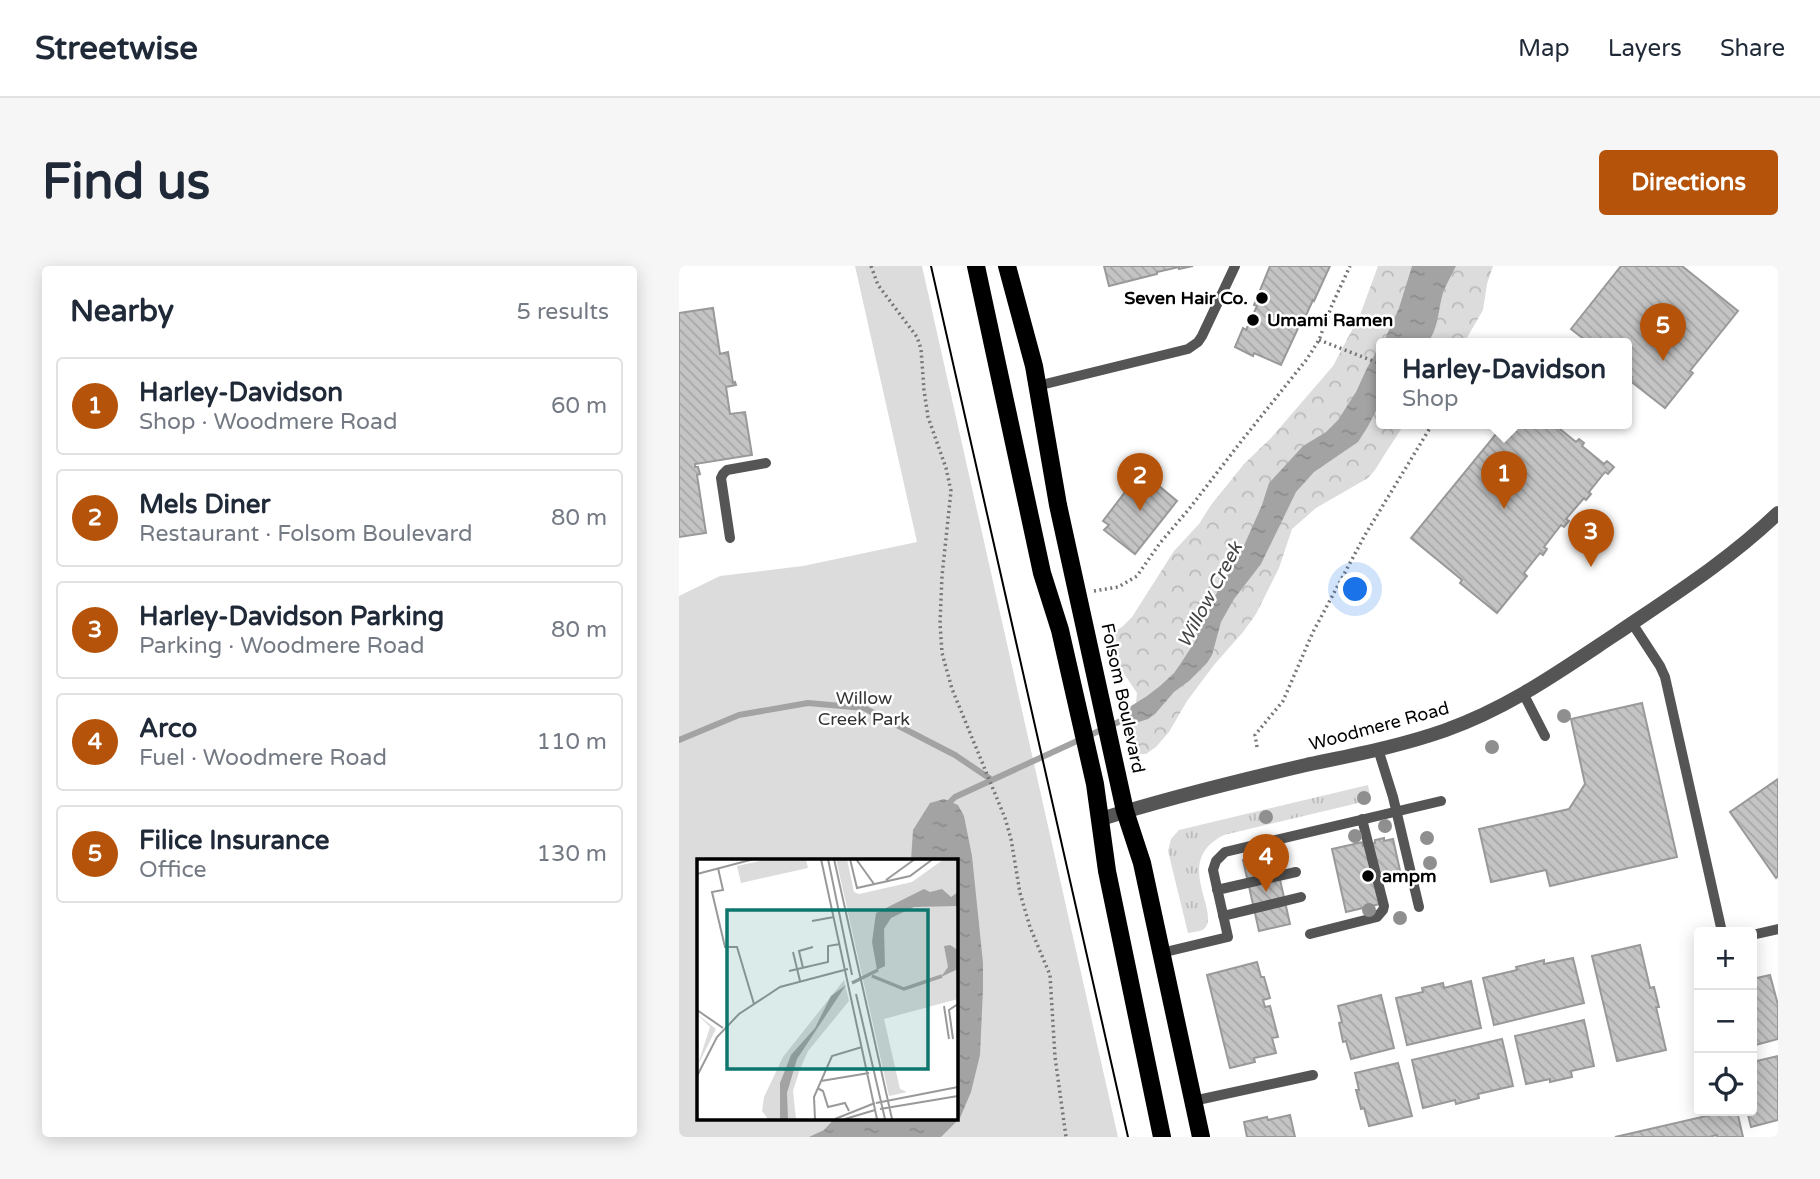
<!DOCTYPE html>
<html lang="en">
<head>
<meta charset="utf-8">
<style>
	:root { --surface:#fff; --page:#f6f6f7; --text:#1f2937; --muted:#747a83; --line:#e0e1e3; --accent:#b45309 }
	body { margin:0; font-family:"Varela Round",sans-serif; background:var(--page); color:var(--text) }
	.controls { position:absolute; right:21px; bottom:21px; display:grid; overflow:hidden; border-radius:7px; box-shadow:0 4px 18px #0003 }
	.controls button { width:63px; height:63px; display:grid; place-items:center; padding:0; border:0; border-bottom:2px solid var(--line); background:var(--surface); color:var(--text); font:35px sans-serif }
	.you { position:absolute; left:677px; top:324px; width:24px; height:24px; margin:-18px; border:5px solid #fff; border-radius:50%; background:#1a73e8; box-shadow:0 0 0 10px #1a73e833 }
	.badge { display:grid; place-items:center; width:46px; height:46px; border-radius:50%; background:var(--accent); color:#fff; font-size:23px; font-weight:700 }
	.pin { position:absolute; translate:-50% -58px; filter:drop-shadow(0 2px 4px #0008) }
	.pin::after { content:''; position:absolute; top:37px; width:24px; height:21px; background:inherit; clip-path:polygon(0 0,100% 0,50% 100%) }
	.popup { position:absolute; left:697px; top:72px; width:256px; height:91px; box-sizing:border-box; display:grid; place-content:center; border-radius:7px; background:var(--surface); filter:drop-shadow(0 2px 5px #0005); font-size:23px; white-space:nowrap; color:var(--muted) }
	.popup b { font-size:26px; color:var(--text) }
	.popup::after { content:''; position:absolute; left:50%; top:100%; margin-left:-14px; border:14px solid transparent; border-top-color:var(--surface) }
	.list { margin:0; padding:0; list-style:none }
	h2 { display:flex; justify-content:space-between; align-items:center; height:91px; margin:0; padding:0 28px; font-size:30px }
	h2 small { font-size:23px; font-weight:400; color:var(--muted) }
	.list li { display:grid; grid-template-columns:46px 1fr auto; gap:21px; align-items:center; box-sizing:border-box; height:98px; margin:0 14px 14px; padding:0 14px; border:2px solid var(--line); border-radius:7px }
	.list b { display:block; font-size:26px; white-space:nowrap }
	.list p { margin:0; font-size:23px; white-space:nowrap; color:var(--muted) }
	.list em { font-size:23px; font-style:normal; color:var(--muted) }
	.icon { flex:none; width:38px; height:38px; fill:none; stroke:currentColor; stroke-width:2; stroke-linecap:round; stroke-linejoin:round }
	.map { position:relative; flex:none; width:1099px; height:871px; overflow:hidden; border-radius:7px }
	header { display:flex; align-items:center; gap:42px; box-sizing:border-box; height:98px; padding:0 35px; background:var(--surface); border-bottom:2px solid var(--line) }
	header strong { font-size:33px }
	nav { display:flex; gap:38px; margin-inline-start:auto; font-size:24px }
	.intro { display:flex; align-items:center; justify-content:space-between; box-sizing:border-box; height:168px; padding:0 42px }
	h1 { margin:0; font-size:49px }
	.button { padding:18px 32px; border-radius:7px; background:var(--accent); color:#fff; font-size:24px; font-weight:700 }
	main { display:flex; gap:42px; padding:0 42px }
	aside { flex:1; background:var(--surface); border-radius:7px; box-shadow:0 4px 18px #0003 }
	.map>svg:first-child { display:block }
	.grass { fill:url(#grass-tufts) }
	.forest { fill:url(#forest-crowns) }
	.green { fill:#dcdcdc; fill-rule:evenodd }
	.water { fill:url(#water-ripples) }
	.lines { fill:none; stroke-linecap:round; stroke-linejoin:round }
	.stream { stroke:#a3a3a3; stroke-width:6 }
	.building { fill:url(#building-back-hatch); stroke:#999; stroke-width:2 }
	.path { stroke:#777; stroke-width:3.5; stroke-dasharray:2 3.5; stroke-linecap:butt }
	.service { stroke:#555; stroke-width:10 }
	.tertiary { stroke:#555; stroke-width:14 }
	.primary { stroke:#000; stroke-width:18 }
	.tram { stroke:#000; stroke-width:2 }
	.tree { fill:#8f8f8f }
	.poi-dot { fill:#000; stroke:#fff; stroke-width:2.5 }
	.labels { text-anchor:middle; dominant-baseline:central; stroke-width:5; stroke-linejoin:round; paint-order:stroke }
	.poi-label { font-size:18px; font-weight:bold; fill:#000; stroke:#fff; text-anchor:start }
	.park-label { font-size:18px; fill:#333; stroke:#fff }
	.street-label { font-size:18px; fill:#000; stroke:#fff }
	.water-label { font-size:19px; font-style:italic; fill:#444; stroke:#fff }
	.inset-river { fill:none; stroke:#a3a3a3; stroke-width:3.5 }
	.inset-road { fill:none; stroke:#999; stroke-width:2 }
	.view { fill:#0f766e; fill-opacity:0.15; stroke:#0f766e; stroke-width:3.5 }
	.inset-edge { fill:none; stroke:#000; stroke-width:3.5 }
</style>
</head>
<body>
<header>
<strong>Streetwise</strong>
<nav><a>Map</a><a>Layers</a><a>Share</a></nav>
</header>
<div class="intro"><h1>Find us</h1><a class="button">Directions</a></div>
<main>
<aside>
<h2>Nearby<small>5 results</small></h2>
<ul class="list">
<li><span class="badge">1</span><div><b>Harley-Davidson</b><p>Shop · Woodmere Road</p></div><em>60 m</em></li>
<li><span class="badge">2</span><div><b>Mels Diner</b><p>Restaurant · Folsom Boulevard</p></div><em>80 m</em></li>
<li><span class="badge">3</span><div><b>Harley-Davidson Parking</b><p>Parking · Woodmere Road</p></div><em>80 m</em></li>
<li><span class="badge">4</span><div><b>Arco</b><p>Fuel · Woodmere Road</p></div><em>110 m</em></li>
<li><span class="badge">5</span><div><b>Filice Insurance</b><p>Office</p></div><em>130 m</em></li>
</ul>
</aside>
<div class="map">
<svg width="1099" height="871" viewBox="0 0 1099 871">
	<defs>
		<pattern id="grass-tufts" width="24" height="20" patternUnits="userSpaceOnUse" patternTransform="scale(1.75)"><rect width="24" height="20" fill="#dcdcdc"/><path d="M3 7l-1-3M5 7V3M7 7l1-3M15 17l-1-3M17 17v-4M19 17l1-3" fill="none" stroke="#bbb"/></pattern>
		<pattern id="forest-crowns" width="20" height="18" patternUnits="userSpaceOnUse" patternTransform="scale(1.75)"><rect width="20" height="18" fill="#dcdcdc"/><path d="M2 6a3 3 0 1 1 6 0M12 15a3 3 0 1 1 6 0" fill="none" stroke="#bbb"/></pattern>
		<pattern id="water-ripples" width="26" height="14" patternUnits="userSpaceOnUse" patternTransform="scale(1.75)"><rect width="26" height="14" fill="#a3a3a3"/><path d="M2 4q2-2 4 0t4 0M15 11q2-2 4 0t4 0" fill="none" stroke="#8b8b8b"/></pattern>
		<pattern id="building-back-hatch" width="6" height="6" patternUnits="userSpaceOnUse" patternTransform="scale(1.75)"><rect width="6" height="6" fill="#c4c4c4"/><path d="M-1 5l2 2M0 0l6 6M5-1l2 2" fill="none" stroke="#a7a7a7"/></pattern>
	</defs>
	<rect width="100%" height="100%" fill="#fff"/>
	<path class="grass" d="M689,519L692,534L545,569C492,595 543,646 525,663C521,666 513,666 509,667L489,585L492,573L500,564Z"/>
	<path class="forest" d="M699,0H814L808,18L804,44L785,77H702V157H726L704,191L696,204L689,212L637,242L613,263L600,302L577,348L564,366L535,399L508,435L490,466L477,481L467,488H459L455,484L453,475L458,427L433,390L429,377L430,371L432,367L443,361L453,351L495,285L520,258L532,239L565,198L592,172L654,100L681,49Z"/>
	<path class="green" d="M176,0H243L439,871H0V330L41,310L124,300L238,276ZM19,594H276V852H19Z"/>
	<path class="water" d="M733,0H777C773,9 767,18 764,27C759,43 760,63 748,77H704L720,42Z
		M702,78V129L696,147L688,162L679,176L635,206L617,226L582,298L555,333L542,356L533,389L528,397L510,415L495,426L476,448L469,453L447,460L444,445L468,430L481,420L495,407L502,397L517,374L523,352L563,284L583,239L590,217L624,180L647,166L659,154L677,126L688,102Z
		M265,533L279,539L285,550L293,590L304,697V723L301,789L292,826L281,852L262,871H130L145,864L156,852H276V594H232L234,564L251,537Z"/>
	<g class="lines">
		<path class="stream" d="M0,474L60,449L129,437L185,442L276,489L313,514
			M270,540V537L276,531L446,453L452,449"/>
	</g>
	<path class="building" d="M425,0H514L500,3V1L478,6V8L430,20Z
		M591,0H651L635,35L634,34L623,58H621L602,99L575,87L574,90L556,81L564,62L567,64L578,40L575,39Z
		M942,0H1003L1059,45L1011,105L1014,107L986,142L950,114L953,111L948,107V77H910L892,63Z
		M34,42L41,88L49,86L54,117L56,116L57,119L47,121L51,148L66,146L73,189L16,198V201H19L21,208L18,209L27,267L0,271V47Z
		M826,157H878L876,159L897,176L900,173L905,177L903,180L925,198L928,195L935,201L929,208L926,206L910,226L912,228L907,234L905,232L887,253L890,255L885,261L882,259L865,281L868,283L864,289L861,287L845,307L848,310L818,347L781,317L783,314L732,272Z
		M466,211L472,216L474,215L498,235L456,288L425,264L430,259L424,255L456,213L462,217Z
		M963,437L998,591L871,620L867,604L812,616L800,563L890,543L906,518L892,453Z
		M1099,513V610L1097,612L1051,546Z
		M705,572V575L714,573L722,609L714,611L715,614L701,617L705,637L667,646L653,583L684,576V580L696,577V574Z
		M595,587L611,658L580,665L564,594Z
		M961,679L971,722L975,721L980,741H977L987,784L938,795L913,690Z
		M894,692L905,737L815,759L804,712L838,704L837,701L865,694V698Z
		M578,696L582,711H585L591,732L584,734L586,741L591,740L599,771L593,772L597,787L575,792L576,796L551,802L528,709Z
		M1091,709L1099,739V773L1073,780V713Z
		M792,715L802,762L728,779L717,732L744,726L743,722L764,717L765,722Z
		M702,729L715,782L672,793L667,775L664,776L660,757L663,756L659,740Z
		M905,754L915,800L892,805L893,811L871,816V813L847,818L836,770Z
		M823,773L834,820L799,828L800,832L777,838L776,834L744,842L733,794Z
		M1099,790V854L1072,861L1068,845H1073V796Z
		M719,797L733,850L690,860L685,842L682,843L677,824H680L676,807Z
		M1049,845H1058L1064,871H1038V869L1030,871H936Z
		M611,849L616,871H568L565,856L588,851L589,854Z"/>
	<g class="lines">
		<path class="path" d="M192,0L199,19L238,71L242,83L245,124L249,151L267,202L272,225L263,310L261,357L263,387L273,423L326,552L332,573L341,627L351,661L371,709L376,791L387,871
			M640,74L702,98
			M816,77H827
			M415,325L439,321L458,310L481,277L510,243L564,173L628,93L640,74L653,39L671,0
			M578,481L576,469L604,435L634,366L686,269L754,157"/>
		<path class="service" d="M358,120L509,83L519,76L523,70L556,0
			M51,272L42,212L44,208L48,204L87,197
			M953,357L981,400L986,411L1043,666
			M845,429L866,470
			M699,483L714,531L740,641
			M538,624L617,606
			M544,650L622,631
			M631,668L698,651L704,644L705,640L683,553
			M1073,669L1099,663
			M482,687L549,671L534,604L537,595L546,586L762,535
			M514,835L634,809"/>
		<path class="tertiary" d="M422,553C489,532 558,515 627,499C674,489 722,480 767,464C831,441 881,405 937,368C993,330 1050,294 1099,247"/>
		<path class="primary" d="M297,0L363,307L381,364L416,518L428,605L483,871
			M328,0L355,100L379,239L446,545L463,597L522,871"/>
		<path class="tram" d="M252,0L449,871"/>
	</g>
	<g class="tree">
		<circle cx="885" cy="450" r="7"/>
		<circle cx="813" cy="481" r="7"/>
		<circle cx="685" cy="532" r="7"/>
		<circle cx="587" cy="551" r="7"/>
		<circle cx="706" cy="560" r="7"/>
		<circle cx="676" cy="570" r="7"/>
		<circle cx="748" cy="572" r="7"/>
		<circle cx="751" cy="597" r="7"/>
		<circle cx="690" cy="644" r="7"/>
		<circle cx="721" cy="652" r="7"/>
	</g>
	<g class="poi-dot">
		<circle cx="583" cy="32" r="7"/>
		<circle cx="574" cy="54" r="7"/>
		<circle cx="689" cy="610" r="7"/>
	</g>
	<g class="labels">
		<g class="poi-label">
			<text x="569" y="32" text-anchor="end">Seven Hair Co.</text>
			<text x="588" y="54">Umami Ramen</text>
			<text x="703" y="610">ampm</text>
		</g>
		<g class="park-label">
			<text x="185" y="432">Willow<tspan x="185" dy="21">Creek Park</tspan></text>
		</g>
		<g class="street-label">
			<text transform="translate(444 432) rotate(78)">Folsom Boulevard</text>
			<text transform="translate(700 460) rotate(-15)">Woodmere Road</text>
		</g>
		<g class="water-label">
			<text transform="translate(531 329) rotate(-62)">Willow Creek</text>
		</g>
	</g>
	<g transform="translate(18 593)">
		<rect width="261" height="261" fill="#fff"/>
		<path d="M72,0H109L111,9L44,24L40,7ZM0,155L19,170L0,208L13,168Z" fill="#dcdcdc"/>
		<path d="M147,121L152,142L111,192L103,210L96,232L99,260H71L65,252L67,238L86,198Z" fill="#dcdcdc"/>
		<path d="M139,0H150L157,33L162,35L215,23L247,0H261V140L187,160L203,230L210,233L192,237Z" fill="#dcdcdc"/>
		<path d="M227,30L233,33L245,30L254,38L261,33V47L217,48L194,59L187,70L188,107L180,111L175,83L179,54ZM253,86L261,91V110L244,118L251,108L247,87ZM149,126L100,200L90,234L91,260H83V224L94,196L118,169L134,137Z" fill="#a3a3a3"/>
		<path class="inset-river" d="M175,117L207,130L245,117M155,124L181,111"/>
		<path class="inset-road" d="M124,0L180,260M131,0L155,116M137,0L195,260M153,0L160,29L213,17L236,0M159,0L177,25M21,9L26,31L15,33L28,88H40L57,145M0,15L57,0M189,21L218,0M115,62L137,58M96,93L103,122M106,109L102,92L116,88M92,112L131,103V87L143,85M159,135L188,260M247,147L252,180M0,151L26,169M256,180L252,151L261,145M0,217L20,178L42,155L83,128L151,110M124,222L172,214M120,229L126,232L131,248L148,244L152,252M179,244L261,228M183,250L261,237M118,260L117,238L135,197L165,188M138,260L178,244M148,260L178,251"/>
		<path class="view" d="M30,51H231V210H30Z"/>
		<rect width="261" height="261" class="inset-edge"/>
	</g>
</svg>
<div class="controls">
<button>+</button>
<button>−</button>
<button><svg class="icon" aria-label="locate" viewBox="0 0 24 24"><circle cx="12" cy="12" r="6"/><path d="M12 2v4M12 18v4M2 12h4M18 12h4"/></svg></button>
</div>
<div class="you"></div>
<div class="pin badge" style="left:825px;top:243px">1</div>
<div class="popup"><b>Harley-Davidson</b>Shop</div>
<div class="pin badge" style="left:461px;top:245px">2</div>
<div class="pin badge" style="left:912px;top:301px">3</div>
<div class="pin badge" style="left:587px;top:626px">4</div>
<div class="pin badge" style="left:984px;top:95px">5</div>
</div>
</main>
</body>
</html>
